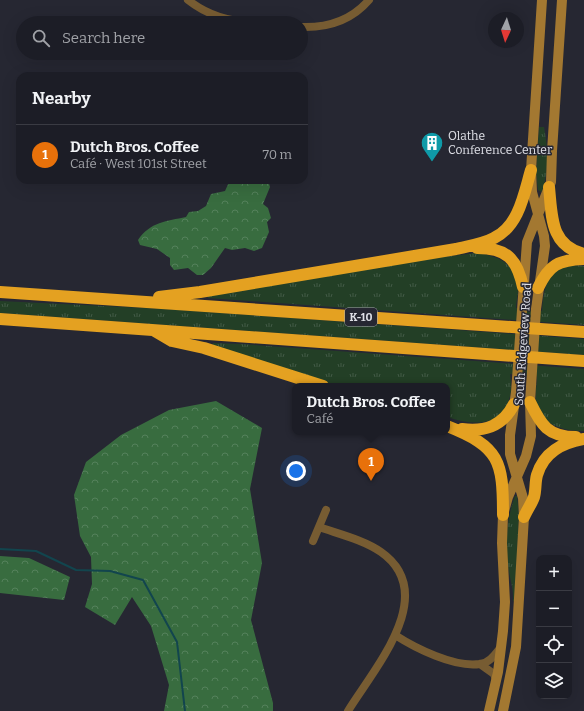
<!DOCTYPE html>
<html lang="en">
<head>
<meta charset="utf-8">
<style>
	:root { --surface:#1c1d26; --page:#25262e; --text:#f1f3f6; --muted:#a0a2a7; --line:#3a3b43; --accent:#b45309 }
	body { margin:0; font-family:Bitter,serif; background:var(--page); color:var(--text) }
	.controls { position:absolute; right:12px; bottom:12px; display:grid; overflow:hidden; border-radius:8px; box-shadow:0 4px 16px #0002 }
	.controls button { width:36px; height:36px; display:grid; place-items:center; padding:0; border:0; border-bottom:1px solid var(--line); background:var(--surface); color:var(--text); font:20px sans-serif }
	.compass { position:absolute; left:488px; top:12px; width:36px; height:36px; border-radius:50%; background:var(--surface); box-shadow:0 4px 16px #0002; rotate:184deg }
	.you { position:absolute; left:296px; top:471px; width:14px; height:14px; margin:-10px; border:3px solid #fff; border-radius:50%; background:#1a73e8; box-shadow:0 0 0 6px #1a73e833 }
	.badge { display:grid; place-items:center; width:26px; height:26px; border-radius:50%; background:var(--accent); color:#fff; font-size:13px; font-weight:700 }
	.pin { position:absolute; translate:-50% -33px; filter:drop-shadow(0 1px 2px #0008) }
	.pin::after { content:''; position:absolute; top:21px; width:14px; height:12px; background:inherit; clip-path:polygon(0 0,100% 0,50% 100%) }
	.popup { position:absolute; left:292px; top:383px; width:158px; height:52px; box-sizing:border-box; display:grid; place-content:center; border-radius:8px; background:var(--surface); filter:drop-shadow(0 1px 3px #0005); font-size:13px; white-space:nowrap; color:var(--muted) }
	.popup b { font-size:15px; color:var(--text) }
	.popup::after { content:''; position:absolute; left:50%; top:100%; margin-left:-8px; border:8px solid transparent; border-top-color:var(--surface) }
	.list { margin:0; padding:0; list-style:none }
	h2 { display:flex; justify-content:space-between; align-items:center; height:52px; margin:0; padding:0 16px; font-size:17px }
	h2 small { font-size:13px; font-weight:400; color:var(--muted) }
	.list li { display:grid; grid-template-columns:26px 1fr auto; gap:12px; align-items:center; box-sizing:border-box; height:60px; padding:0 16px; border-top:1px solid var(--line) }
	.list b { display:block; font-size:15px; white-space:nowrap }
	.list p { margin:0; font-size:13px; white-space:nowrap; color:var(--muted) }
	.list em { font-size:13px; font-style:normal; color:var(--muted) }
	.icon { flex:none; width:22px; height:22px; fill:none; stroke:currentColor; stroke-width:2; stroke-linecap:round; stroke-linejoin:round }
	.map { position:relative; flex:none; width:584px; height:711px; overflow:hidden }
	.search { position:absolute; background:var(--surface); box-shadow:0 4px 16px #0002; left:16px; top:16px; width:292px; height:44px; display:flex; align-items:center; gap:10px; box-sizing:border-box; padding:0 14px; border-radius:22px; color:var(--muted); font-size:15px }
	.panel { position:absolute; background:var(--surface); box-shadow:0 4px 16px #0002; left:16px; top:72px; width:292px; height:112px; border-radius:12px }
	.map>svg:first-child { display:block }
	.grass { fill:url(#grass-tufts) }
	.forest { fill:url(#forest-crowns) }
	.lines { fill:none; stroke-linecap:round; stroke-linejoin:round }
	.stream { stroke:#12454e; stroke-width:2 }
	.minor { stroke:#775c32; stroke-width:8 }
	.secondary { stroke:#a37831; stroke-width:10 }
	.motorway { stroke:#e4a121; stroke-width:12 }
	.labels { text-anchor:middle; dominant-baseline:central; stroke-width:3; stroke-linejoin:round; paint-order:stroke }
	.shield { fill:#262732; stroke:#a8a8b1; stroke-width:1 }
	.shield-label { font-size:11px; font-weight:bold; fill:#dfe0e7 }
	.poi-label { font-size:12px; fill:#dfe0e7; stroke:#262732; text-anchor:start }
	.street-label { font-size:12px; fill:#dfe0e7; stroke:#262732 }
</style>
</head>
<body>
<div class="map">
<svg width="584" height="711" viewBox="0 0 584 711">
	<defs>
		<pattern id="grass-tufts" width="24" height="20" patternUnits="userSpaceOnUse"><rect width="24" height="20" fill="#233f26"/><path d="M3 7l-1-3M5 7V3M7 7l1-3M15 17l-1-3M17 17v-4M19 17l1-3" fill="none" stroke="#425a46"/></pattern>
		<pattern id="forest-crowns" width="20" height="18" patternUnits="userSpaceOnUse"><rect width="20" height="18" fill="#386c3f"/><path d="M2 6a3 3 0 1 1 6 0M12 15a3 3 0 1 1 6 0" fill="none" stroke="#54815b"/></pattern>
	</defs>
	<rect width="100%" height="100%" fill="#262732"/>
	<path class="grass" d="M539,127H544C548,148 549,171 542,192L538,190L536,173Z
		M476,253C499,256 516,263 518,290C518,296 516,302 516,308L542,311C544,283 550,262 584,266V325L208,298V295L411,261Z
		M0,301L166,309L584,339V355L0,313Z
		M213,343L241,344L584,369V431C563,431 540,425 536,401C535,393 537,384 537,376L510,374C511,381 512,389 510,396C502,429 472,425 447,417V386H335L213,347Z
		M515,496H517L519,515L515,601H513C514,587 509,578 508,564C505,542 507,517 515,496Z"/>
	<path class="forest" d="M230,180H268L270,187L263,204L268,208L271,218L267,222L269,232L262,248L254,251L245,248L232,250L225,248L211,268L203,275H197L188,268L174,270L170,265V258L157,249L140,245L138,240C150,222 167,221 186,217L189,212L198,211L206,206L211,194L225,191Z
		M216,401L262,428L250,489L262,563L251,620L273,703V711H164L169,685L151,626L132,597L115,625L85,607L92,584L91,557L80,536L74,495L86,462L121,435L169,410Z
		M0,556L29,558L70,577L64,600L0,593Z"/>
	<g class="lines">
		<path class="stream" d="M0,549L36,551L76,570L110,571L143,580L177,642L185,711"/>
		<path class="minor" d="M188,0C208,16 229,21 254,23
			M301,27C328,28 351,21 369,0
			M319,527C339,534 364,540 381,552C441,594 373,670 348,711
			M313,541L326,510
			M395,635C415,648 455,668 480,664C490,663 496,653 501,647
			M480,664L494,674L496,680"/>
		<path class="secondary" d="M489,711L498,672L503,631L505,602L502,543L503,515L508,497L526,456L531,436L530,402L536,309L545,246L544,236L532,192L531,170L542,0
			M503,711L516,647L524,517L523,498L510,454V435L516,392L527,242L551,182L552,151L562,0"/>
		<path class="motorway" d="M549,187C552,216 550,246 584,254
			M477,248C507,248 517,259 523,287
			M538,288C549,265 558,260 584,259
			M0,292L584,332
			M159,297L200,292L456,249C468,246 483,244 494,238C519,226 524,194 531,170
			M0,319L584,361
			M155,331L172,341L204,348L323,386
			M530,402C541,425 548,437 576,437
			M447,426C500,447 503,461 503,515
			M462,429C485,432 503,426 514,404
			M524,517C527,510 532,503 534,497C536,490 535,482 537,475C544,452 562,443 584,439"/>
	</g>
	<defs>
		<g id="building-pin" transform="scale(1.15)"><path d="M0 17L-7.5 6A9.5 9.5 0 1 1 7.5 6Z" fill="#0f9aa8" stroke="#262732"/><path d="M-4-6H4V6H1V3H-1V6H-4ZM-2.5-4.3h1.7v1.8h-1.7ZM.8-4.3h1.7v1.8H.8ZM-2.5-1h1.7V.8h-1.7ZM.8-1h1.7V.8H.8Z" fill="#fff"/></g>
	</defs>
	<g fill-rule="evenodd">
		<use href="#building-pin" x="432" y="143"/>
	</g>
	<g class="labels">
		<rect class="shield" x="345" y="308" width="32" height="18" rx="3"/>
		<g class="shield-label">
			<text x="361" y="317">K-10</text>
		</g>
		<g class="poi-label">
			<text x="448" y="136">Olathe<tspan x="448" dy="14">Conference Center</tspan></text>
		</g>
		<g class="street-label">
			<text transform="translate(523 344) rotate(-86)">South Ridgeview Road</text>
		</g>
	</g>
</svg>
<div class="controls">
<button>+</button>
<button>−</button>
<button><svg class="icon" aria-label="locate" viewBox="0 0 24 24"><circle cx="12" cy="12" r="6"/><path d="M12 2v4M12 18v4M2 12h4M18 12h4"/></svg></button>
<button><svg class="icon" aria-label="layers" viewBox="0 0 24 24"><path d="M12 4l9 5-9 5-9-5zM3 14l9 5 9-5"/></svg></button>
</div>
<svg class="compass" viewBox="-18 -18 36 36"><path d="M0-13l5 13h-10z" fill="#e53935"/><path d="M0 13l5-13h-10z" fill="#a0a2a7"/></svg>
<div class="you"></div>
<div class="pin badge" style="left:371px;top:481px;background:#e8710a">1</div>
<div class="popup"><b>Dutch Bros. Coffee</b>Café</div>
<div class="search"><svg class="icon" aria-label="search" viewBox="0 0 24 24"><circle cx="10" cy="10" r="6"/><path d="M15 15l6 6"/></svg>Search here</div>
<section class="panel">
<h2>Nearby<small></small></h2>
<ul class="list">
<li><span class="badge" style="background:#e8710a">1</span><div><b>Dutch Bros. Coffee</b><p>Café · West 101st Street</p></div><em>70 m</em></li>
</ul>
</section>
</div>
</body>
</html>
